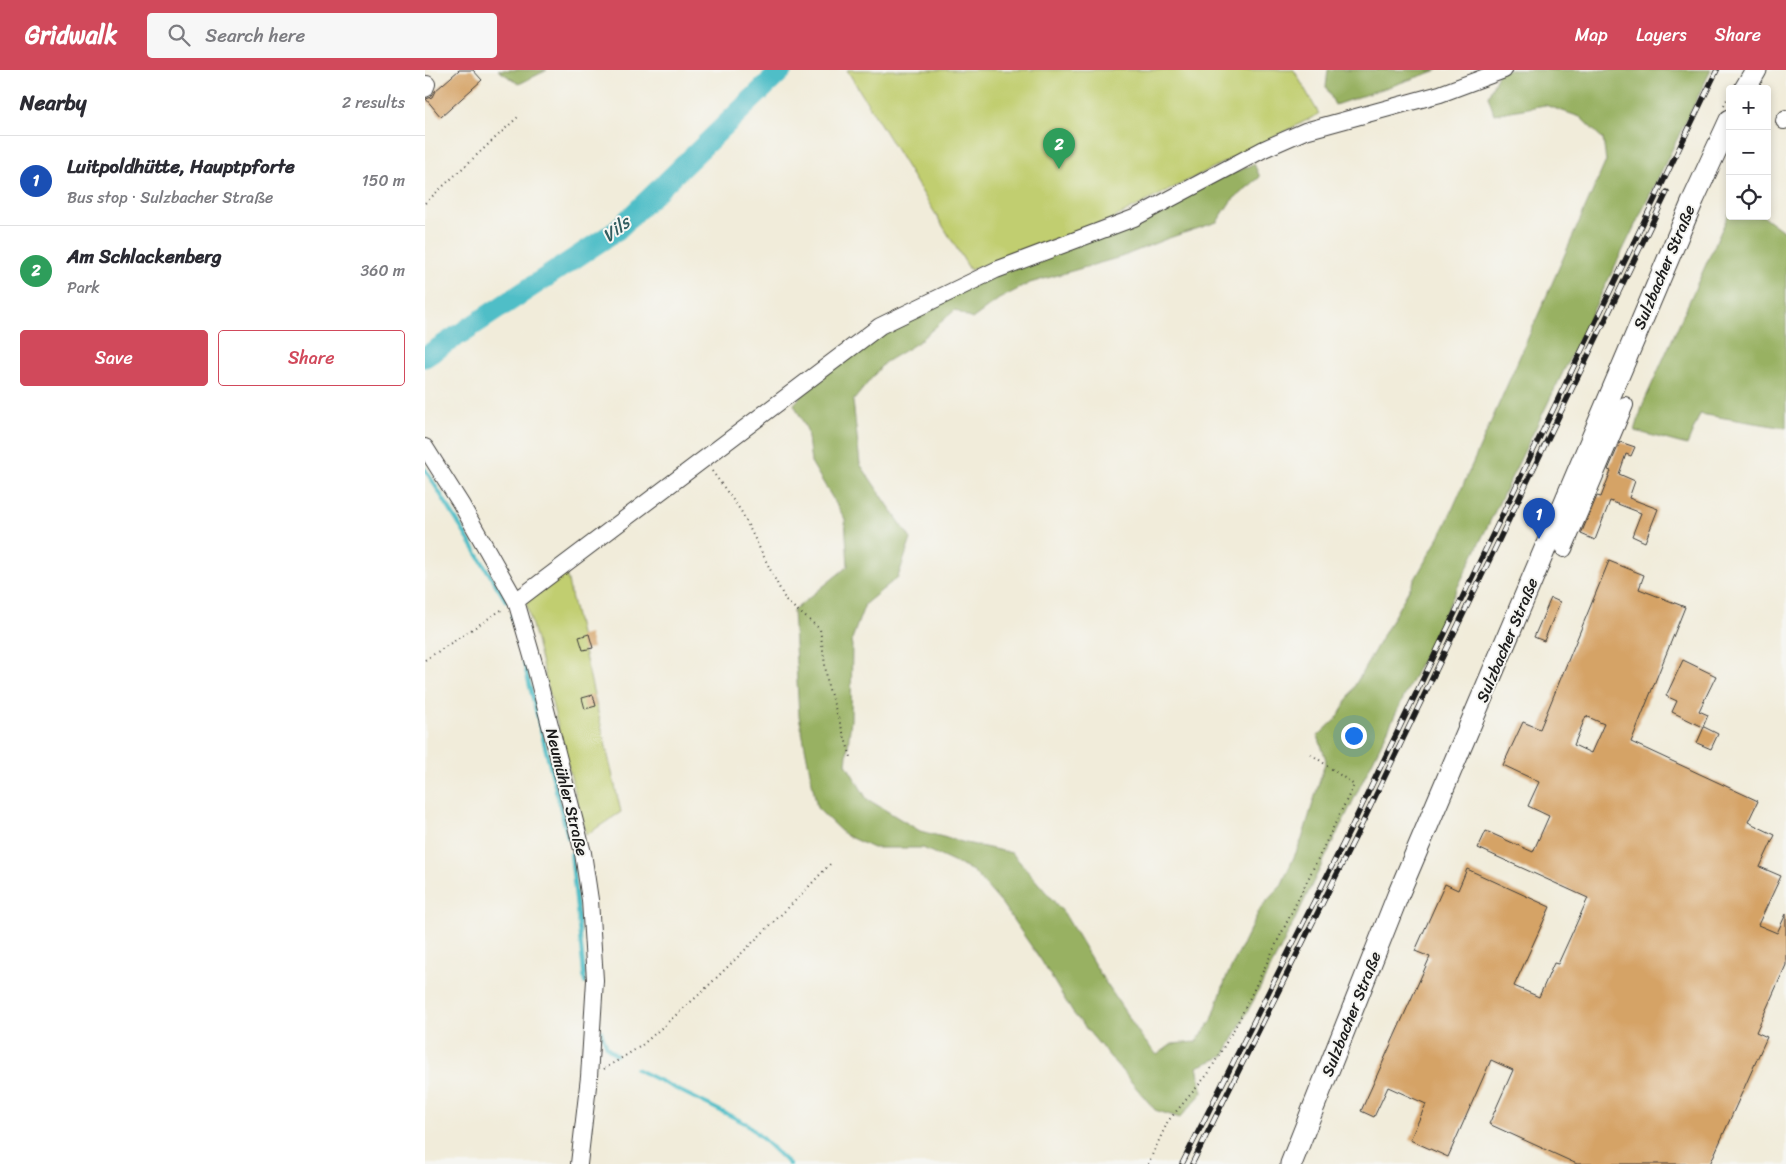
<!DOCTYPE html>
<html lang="en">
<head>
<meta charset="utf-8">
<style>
	:root { --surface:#fff; --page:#f7f7f7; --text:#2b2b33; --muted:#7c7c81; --line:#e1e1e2; --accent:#d1495b }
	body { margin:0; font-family:Sriracha,sans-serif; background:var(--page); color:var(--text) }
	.controls { position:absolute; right:15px; top:15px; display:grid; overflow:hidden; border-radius:5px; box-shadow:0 2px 8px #0003 }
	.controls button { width:45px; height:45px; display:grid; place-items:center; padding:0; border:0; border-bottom:1px solid var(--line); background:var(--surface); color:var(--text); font:25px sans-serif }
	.you { position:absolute; left:928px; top:665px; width:18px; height:18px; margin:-12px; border:4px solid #fff; border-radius:50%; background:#1a73e8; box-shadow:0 0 0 8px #1a73e833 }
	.badge { display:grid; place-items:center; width:32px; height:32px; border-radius:50%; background:var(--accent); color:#fff; font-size:16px; font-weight:700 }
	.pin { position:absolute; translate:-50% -41px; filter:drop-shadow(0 1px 2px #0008) }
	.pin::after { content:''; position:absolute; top:26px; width:18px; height:15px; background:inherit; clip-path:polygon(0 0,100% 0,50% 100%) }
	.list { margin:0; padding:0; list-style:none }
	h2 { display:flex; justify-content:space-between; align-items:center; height:65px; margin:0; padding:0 20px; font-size:21px }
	h2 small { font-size:16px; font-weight:400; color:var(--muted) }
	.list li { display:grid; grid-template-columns:32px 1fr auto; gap:15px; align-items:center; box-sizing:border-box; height:90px; padding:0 20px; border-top:1px solid var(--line) }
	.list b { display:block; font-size:19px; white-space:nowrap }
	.list p { margin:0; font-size:16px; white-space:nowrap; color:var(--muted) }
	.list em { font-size:16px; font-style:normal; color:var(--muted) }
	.actions { display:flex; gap:10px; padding:15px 20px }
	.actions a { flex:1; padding:11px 0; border:1px solid var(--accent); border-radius:5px; text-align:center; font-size:18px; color:var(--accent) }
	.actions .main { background:var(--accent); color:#fff }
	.icon { flex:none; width:28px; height:28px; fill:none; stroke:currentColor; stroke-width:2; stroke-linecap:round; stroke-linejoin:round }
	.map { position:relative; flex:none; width:1361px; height:1094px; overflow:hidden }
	header { display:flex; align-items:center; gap:30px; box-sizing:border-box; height:70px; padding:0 25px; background:var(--accent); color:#fff }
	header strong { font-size:24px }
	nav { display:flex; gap:28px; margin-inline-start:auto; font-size:18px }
	.search { width:350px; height:45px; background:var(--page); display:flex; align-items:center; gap:12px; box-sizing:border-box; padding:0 18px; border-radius:5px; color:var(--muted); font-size:19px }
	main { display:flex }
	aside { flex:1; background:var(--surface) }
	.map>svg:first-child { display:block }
	.green { fill:#c1ce6f; stroke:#6e7546 }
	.forest { fill:#98b162; stroke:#5a663f }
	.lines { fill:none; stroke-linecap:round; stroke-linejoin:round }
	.stream { stroke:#50bec7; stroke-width:4 }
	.river { stroke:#50bec7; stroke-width:21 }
	.building { fill:#d5a366; fill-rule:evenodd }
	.minor-casing { stroke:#3c3b38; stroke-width:18 }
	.major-casing { stroke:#3c3b38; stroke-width:23 }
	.path { stroke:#3c3b38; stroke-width:2; stroke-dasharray:1 4; stroke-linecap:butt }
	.minor { stroke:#fff; stroke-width:16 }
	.major { stroke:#fff; stroke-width:21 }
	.rail-casing { stroke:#1c1c1c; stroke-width:5.5 }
	.rail { stroke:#f6f6f2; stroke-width:4; stroke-dasharray:11; stroke-linecap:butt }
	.labels { text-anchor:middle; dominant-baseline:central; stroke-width:4; stroke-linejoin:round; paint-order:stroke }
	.street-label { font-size:16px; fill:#1c1c1c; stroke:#f6f6f2 }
	.water-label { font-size:18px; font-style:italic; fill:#315d60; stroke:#f6f6f2 }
</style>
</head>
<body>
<header>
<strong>Gridwalk</strong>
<div class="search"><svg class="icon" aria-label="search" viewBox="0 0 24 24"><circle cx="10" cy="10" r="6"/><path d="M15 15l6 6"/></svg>Search here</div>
<nav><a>Map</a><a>Layers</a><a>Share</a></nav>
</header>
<main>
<aside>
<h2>Nearby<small>2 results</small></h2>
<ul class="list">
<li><span class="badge" style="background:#1a4fb4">1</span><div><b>Luitpoldhütte, Hauptpforte</b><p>Bus stop · Sulzbacher Straße</p></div><em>150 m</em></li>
<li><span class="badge" style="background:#2e9e5b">2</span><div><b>Am Schlackenberg</b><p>Park</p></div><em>360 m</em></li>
</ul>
<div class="actions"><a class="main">Save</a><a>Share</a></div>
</aside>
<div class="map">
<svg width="1361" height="1094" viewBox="0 0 1361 1094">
	<rect width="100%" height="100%" fill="#f6f6f2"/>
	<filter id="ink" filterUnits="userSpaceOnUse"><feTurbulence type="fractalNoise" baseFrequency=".02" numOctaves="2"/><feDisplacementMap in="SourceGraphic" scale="10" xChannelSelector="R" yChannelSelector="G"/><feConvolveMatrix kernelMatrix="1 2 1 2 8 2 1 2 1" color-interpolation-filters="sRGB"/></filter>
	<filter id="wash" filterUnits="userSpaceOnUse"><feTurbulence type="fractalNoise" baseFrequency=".0096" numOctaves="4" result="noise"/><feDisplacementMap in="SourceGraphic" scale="20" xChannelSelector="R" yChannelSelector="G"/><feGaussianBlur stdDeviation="1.12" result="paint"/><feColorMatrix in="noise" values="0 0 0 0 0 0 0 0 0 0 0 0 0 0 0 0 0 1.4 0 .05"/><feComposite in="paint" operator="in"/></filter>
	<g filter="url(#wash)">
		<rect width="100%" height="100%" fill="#f1ecda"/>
		<path class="green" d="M422,0H869L894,44L685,150L545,200Z
			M141,503L196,742L161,765L101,532Z"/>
		<path class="forest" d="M73,0H122L94,14Z
			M903,0H1013L910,35L901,17Z
			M1075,0H1286L855,880L799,986L772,997L778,1022L755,1048L730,1040L648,943L616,890L577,834L548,801L498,778H448L420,765L392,738L374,646L368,541L423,496L420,449L386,392L382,360L369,334L392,309L443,270L503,233L829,94L835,107L806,131L792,152L741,169L696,187L605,213L574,229L547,249L530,240L492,273L459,293L428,331L435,394L486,469L473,507L440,534L427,569L426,650L421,694L442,729L495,761L541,773L587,783L639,843L677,907L718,969L732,985L747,974L771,972L787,950L801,908L836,837L856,816L877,769L901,690L893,666L913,647L930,615L1020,456L1181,91L1178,69L1155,47L1120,35L1069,44L1063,26Z
			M1305,141V146H1338L1361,163V358L1275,344L1262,375L1210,361L1218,334Z"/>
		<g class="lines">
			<path class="stream" d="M0,399L81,531
				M87,545L143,768
				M146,784L160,913
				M176,961L182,977L191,985
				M211,999L322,1054L364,1094"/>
			<path class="river" d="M0,287L191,161L357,0"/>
		</g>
		<g id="blocks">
			<path class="building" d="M34,0H48L57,10L16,47L1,29L7,27L10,21Z
				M1195,372L1210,377L1206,386L1201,384L1194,404L1210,411L1204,428L1233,439L1220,472L1207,466L1216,443L1185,431L1170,470L1156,464L1172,426L1176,427L1186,401L1183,400Z
				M1184,491L1219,505L1214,519L1260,537L1206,672L1333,731L1323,752L1350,765L1335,797L1356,806L1333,855L1352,863L1361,844V895L1331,962L1342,967L1285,1094H1152L1064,1054L1088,1000L1066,990L1023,1087L985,1070L1001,1034L963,1017L949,1047L936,1041L1005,887L990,881L1020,814L1033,820L1042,799L1125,837L1089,916L1114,927L1129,893L1133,894L1163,828L1053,778L1061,761L1108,782L1124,746L1103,736L1114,712L1078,695L1098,652L1115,659ZM1161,646L1179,654L1166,683L1149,675Z
				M1126,528L1135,532L1119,571L1109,567Z
				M164,564L168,578L158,580L154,567Z
				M1258,590L1291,606L1274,641L1283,645L1278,657L1247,642L1252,631L1241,626Z
				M168,625L171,636L160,639L157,628Z
				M1279,657L1293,664L1286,679L1272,673Z"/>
		</g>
	</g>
	<g filter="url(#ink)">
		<use href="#blocks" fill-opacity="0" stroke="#3c3b38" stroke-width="1"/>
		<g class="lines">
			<g class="minor-casing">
				<path id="minor" d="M0,19L2,14
					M1359,51L1361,48
					M0,377L36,434L91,531L109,593L158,783L165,830L170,910L164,1007L154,1094
					M1139,479L1200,335
					M91,531L455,256L571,200L709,148L839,79L880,61L1015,24L1079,0"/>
			</g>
			<g class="major-casing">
				<path id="major" d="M1320,19L1331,0
					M866,1094L973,825L1269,128L1305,50"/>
			</g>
			<path class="path" d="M1299,35L1305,24
				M0,133L94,46
				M287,401L316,441L361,531L395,559L403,616L426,687
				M1103,455L1112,458
				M0,590L78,539
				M179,999L216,976L277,922L373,828L406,793
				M723,1094L743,1051L783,1004L813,952L929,715L886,684"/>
			<use href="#minor" class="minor"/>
			<use href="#major" class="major"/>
			<g class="rail-casing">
				<path id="rail" d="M757,1094L927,756L1292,0
					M767,1094L934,760L1242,122"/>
			</g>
			<use href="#rail" class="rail"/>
		</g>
	</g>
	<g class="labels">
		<g class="street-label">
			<text transform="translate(1239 197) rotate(-67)">Sulzbacher Straße</text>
			<text transform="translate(1082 570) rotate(-67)">Sulzbacher Straße</text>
			<text transform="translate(142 722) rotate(76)">Neumühler Straße</text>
			<text transform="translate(926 944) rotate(-68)">Sulzbacher Straße</text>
		</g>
		<g class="water-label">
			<text transform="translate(191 159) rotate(-39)">Vils</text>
		</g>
	</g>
</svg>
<div class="controls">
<button>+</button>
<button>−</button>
<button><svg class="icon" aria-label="locate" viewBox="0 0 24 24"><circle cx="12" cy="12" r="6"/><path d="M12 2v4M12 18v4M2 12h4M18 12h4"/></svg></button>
</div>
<div class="you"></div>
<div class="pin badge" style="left:1114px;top:469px;background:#1a4fb4">1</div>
<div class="pin badge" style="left:634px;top:99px;background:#2e9e5b">2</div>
</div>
</main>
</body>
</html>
